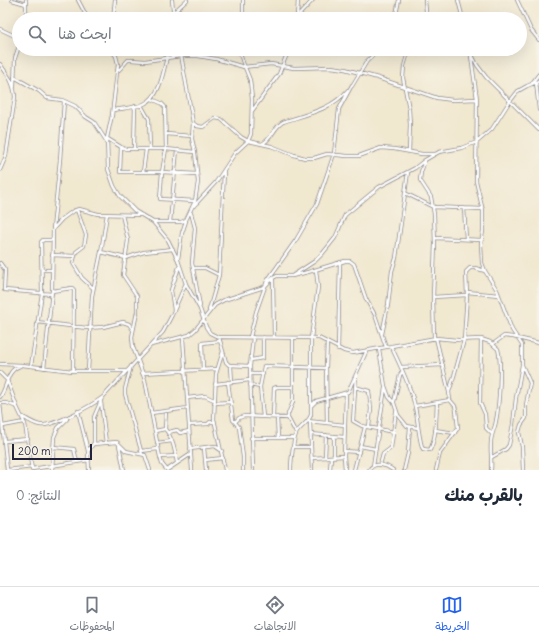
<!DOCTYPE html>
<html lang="ar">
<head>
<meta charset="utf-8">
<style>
	:root { --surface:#fff; --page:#f2f2f3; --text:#1f2937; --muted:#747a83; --line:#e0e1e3; --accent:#2563eb }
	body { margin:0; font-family:Delius,"Playpen Sans Arabic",sans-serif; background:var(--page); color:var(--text); direction:rtl }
	.scale { position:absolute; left:12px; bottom:10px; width:80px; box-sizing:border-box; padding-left:4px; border:2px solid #22223b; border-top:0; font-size:11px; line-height:14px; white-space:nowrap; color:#22223b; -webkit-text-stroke:3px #f7f3e8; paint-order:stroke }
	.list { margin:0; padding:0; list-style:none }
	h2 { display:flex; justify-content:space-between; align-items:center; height:52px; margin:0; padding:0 16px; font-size:17px }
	h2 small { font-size:13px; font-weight:400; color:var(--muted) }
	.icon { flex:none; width:22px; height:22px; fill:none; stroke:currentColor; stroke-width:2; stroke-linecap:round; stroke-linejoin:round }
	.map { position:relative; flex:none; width:539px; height:470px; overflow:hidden; direction:ltr }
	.search { position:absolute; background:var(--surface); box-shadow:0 4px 16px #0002; left:12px; right:12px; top:12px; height:44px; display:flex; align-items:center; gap:10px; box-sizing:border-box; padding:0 14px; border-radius:22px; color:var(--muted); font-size:15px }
	.sheet { height:116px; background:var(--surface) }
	nav { display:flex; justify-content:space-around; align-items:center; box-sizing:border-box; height:56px; border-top:1px solid var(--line); background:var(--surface); font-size:11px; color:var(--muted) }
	nav a { display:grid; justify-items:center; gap:2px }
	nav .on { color:var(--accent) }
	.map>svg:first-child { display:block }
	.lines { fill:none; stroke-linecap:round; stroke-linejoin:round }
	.street-casing { stroke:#8a8586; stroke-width:4 }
	.street { stroke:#fff; stroke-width:2.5 }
</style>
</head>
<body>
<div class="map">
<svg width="539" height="470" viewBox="0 0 539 470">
	<rect width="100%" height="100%" fill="#f7f3e8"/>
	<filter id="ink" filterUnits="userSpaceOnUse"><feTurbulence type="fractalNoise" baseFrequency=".025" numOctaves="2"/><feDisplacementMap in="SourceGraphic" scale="8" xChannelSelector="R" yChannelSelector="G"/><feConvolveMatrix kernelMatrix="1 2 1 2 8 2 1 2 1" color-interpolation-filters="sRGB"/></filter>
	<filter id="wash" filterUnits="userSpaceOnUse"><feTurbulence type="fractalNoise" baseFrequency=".012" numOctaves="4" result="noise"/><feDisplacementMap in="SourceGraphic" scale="16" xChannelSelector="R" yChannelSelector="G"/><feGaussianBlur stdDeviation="0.9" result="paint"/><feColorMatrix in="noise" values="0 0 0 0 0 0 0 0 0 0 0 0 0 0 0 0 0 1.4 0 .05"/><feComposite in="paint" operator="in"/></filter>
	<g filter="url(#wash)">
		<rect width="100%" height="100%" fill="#f1e8d0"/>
	</g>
	<g filter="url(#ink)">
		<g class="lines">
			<g class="street-casing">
				<path id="street" d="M12,0L26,4
					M78,0L88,19
					M172,0L174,19
					M458,0L463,19
					M517,0L531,30L539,40
					M173,13L187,0
					M297,17L313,0
					M297,17L298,0
					M26,19V0
					M113,19L115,0
					M243,19V0
					M395,19L399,0
					M423,19L426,11L425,0
					M0,29L19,38
					M110,49L116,56L118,64L112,115L107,138L108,169L114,186L120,196L135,211L153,222L168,240L178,260L186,284L200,309L206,327L210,333L218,337L319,338L344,351L353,353L436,338L457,340L481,339L490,342L498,349C502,363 499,406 496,421C495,428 491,435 491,442C490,451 492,460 491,470
					M470,49L477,99L476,181L483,211V231L481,244L482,263L485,271L497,290L512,330L522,345V365L530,383L526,405V418L521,425L519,432L522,447L523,470
					M472,55L477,65L486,77L539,130
					M0,64C8,75 14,83 15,97L6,156L0,170
					M119,70L128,60H131L145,61L181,56H198L216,59L244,67L271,64L294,68L331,67L345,69L378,78L437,98L453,100L477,99
					M14,77L39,91L47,98L62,100L75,106L86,117L94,122L107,142
					M536,82L539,110
					M532,83L539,74
					M352,86L367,61L380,49
					M14,87L15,58L19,46
					M152,99L161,103L165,107L166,149L162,172L160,199L195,201
					M141,105L149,119L150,149
					M113,110C123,108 135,108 144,104C160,97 163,73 167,57
					M252,111L279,74L289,49
					M193,123L197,126L203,127L215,118L221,119L241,137L248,141L271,146L294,155L305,158H314L327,154L347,156H359L381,148L394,149L422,154H435
					M166,134L192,136
					M108,139L121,147L126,149H166L195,152
					M262,144C273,138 273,128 283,122C307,114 331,110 348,90
					M121,147L120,172H162L197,174
					M134,149L135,106
					M409,152L410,125L409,109L403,78L404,66L409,49
					M425,160L421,172L420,180L431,197L434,214L435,244L433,297
					M143,172L146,149
					M405,193L433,207L483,209
					M194,206L216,182L235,153L248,141L251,134L252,99L250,80L242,60L239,49
					M464,208L466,239
					M77,210L86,235L84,246L76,252L73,263L82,278L93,288
					M191,213L195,228L192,263L200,306
					M122,215L128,240L123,275L137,296V312L132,337L133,347L145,380L160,457L162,464L167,470
					M154,222H181L186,220L195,201L198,182L195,152L192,139L193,123L180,49
					M170,222L177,150
					M53,229L62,219L73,211L79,209L98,214L142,215
					M435,238L481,240
					M101,252L126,258L144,252L173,249
					M52,255L75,256
					M178,259L182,233L186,221
					M0,263L5,270L4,290L52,294
					M194,268H205L219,275
					M42,270H52
					M292,276L315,261L323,253L335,238L345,215L379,187L415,168L425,160L439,152L461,148L477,142L492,129L508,104L518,91L527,86L539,81
					M273,279L274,337
					M52,291L72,288L74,290L73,371
					M467,292L499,295
					M174,310L171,290L179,267
					M209,310L219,275L224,172
					M37,322L87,328L103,327L123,322L129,324L133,330
					M382,334L388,305L392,271L396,258L408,172
					M219,337L226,362L229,365L250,366L253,470
					M250,337L256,312L267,281L296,240L317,204L334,154L339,109L352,85
					M183,338L192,470
					M293,338V402L288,414V418L296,433
					M436,338L449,392
					M434,339L433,297L467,295
					M481,339L480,403L485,414L486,428L492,434
					M327,342L326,368L327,423
					M493,344L504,336L513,337L539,343
					M151,345L189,335L195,330L215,305L224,300L264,287L273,278L277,276H292L308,272L345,261H350L354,264L366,299L375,315L386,347
					M391,346C399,363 412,389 415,407C418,420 418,433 422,447L423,449L430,450C437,436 436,417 437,402
					M338,349L340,262
					M379,349L385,386L389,397L394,403L398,415L407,426L418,428
					M223,351L216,374L214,419L225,470
					M251,360L263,358V337
					M0,364L22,365L73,371H126
					M31,366L42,293L41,242L43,240H53
					M131,366L125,389V394L142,454
					M231,366L232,382
					M250,366L253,337
					M401,367L443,365
					M44,368L52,291L53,229L60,160L64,101
					M203,370L202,343L220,341
					M88,371L92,296L101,252L107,214
					M0,373L7,380L17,407
					M142,373L217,369
					M250,374H263
					M356,375L353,421L362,426L394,432
					M228,382L233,420L239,427L243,457V470
					M215,384L250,380
					M250,385L260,387
					M355,387L369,391L371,409L369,427
					M0,397C8,387 6,370 20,366
					M187,398L205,396L214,400
					M101,402L106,443
					M394,402L400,375L402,372
					M0,403H7L17,407L25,424L32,470
					M0,403L7,470
					M214,403L230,402
					M312,405L316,401L348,392L367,350
					M415,406L450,400
					M78,411L88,451L89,470
					M166,411L165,429C173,438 175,451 177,463
					M151,413L188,408
					M23,417C28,420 34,424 40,425C53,427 91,406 103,397L163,332L172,315L185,285
					M263,417L260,387L264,366L326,368
					M273,417L274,388L277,387H293
					M277,417L278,438
					M308,421L345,425
					M310,421L312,470
					M235,422L239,418L244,416L288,418
					M189,425L208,424L210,422H215
					M3,426L24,422
					M435,430L455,433
					M155,431L165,429
					M169,432L177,430L180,433L189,431
					M311,434L344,437
					M334,436V457
					M251,438H295
					M5,441L28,439
					M157,443L172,441
					M93,444L117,442L126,451L145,455L150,470
					M119,445L124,470
					M360,446L376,449
					M53,447L74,449L77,462
					M294,447H311
					M204,448L206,470
					M190,449L215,446L222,451
					M88,451L94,443V417L102,398
					M141,451L158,449
					M344,451L359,452
					M160,457L176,456
					M325,457L326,435
					M492,457L506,449L509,445L513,424L516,398L522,365
					M312,458L344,456
					M205,460L223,458
					M380,465L383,454L391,448L396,412
					M373,466L385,388
					M32,469L89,460
					M8,470L32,467
					M52,470L54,437L58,428L67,419
					M167,470L191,454
					M291,470C291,463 293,438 297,432C301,426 308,423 311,415V338L318,287L316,270
					M330,470L331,457
					M345,470L344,456L346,393
					M354,470L365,427
					M369,470C374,461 386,465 393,470
					M404,470L408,453L410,427
					M436,470L440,453L458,428L456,410L455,406L450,400L449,392L454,376L464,340L467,295L466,272L470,268H475L485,271"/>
			</g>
			<use href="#street" class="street"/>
		</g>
	</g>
</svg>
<div class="scale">200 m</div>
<div class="search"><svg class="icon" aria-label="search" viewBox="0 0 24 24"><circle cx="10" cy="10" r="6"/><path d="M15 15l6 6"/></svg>ابحث هنا</div>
</div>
<section class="sheet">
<h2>بالقرب منك<small>النتائج: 0</small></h2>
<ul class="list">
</ul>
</section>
<nav>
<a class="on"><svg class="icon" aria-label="map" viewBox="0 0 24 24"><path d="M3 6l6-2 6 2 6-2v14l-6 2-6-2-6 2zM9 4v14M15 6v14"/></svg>الخريطة</a>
<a><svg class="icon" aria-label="directions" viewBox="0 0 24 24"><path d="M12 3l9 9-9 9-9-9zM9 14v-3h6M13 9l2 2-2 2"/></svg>الاتجاهات</a>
<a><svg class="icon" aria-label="saved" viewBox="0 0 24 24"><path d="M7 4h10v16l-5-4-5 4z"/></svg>المحفوظات</a>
</nav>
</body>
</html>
